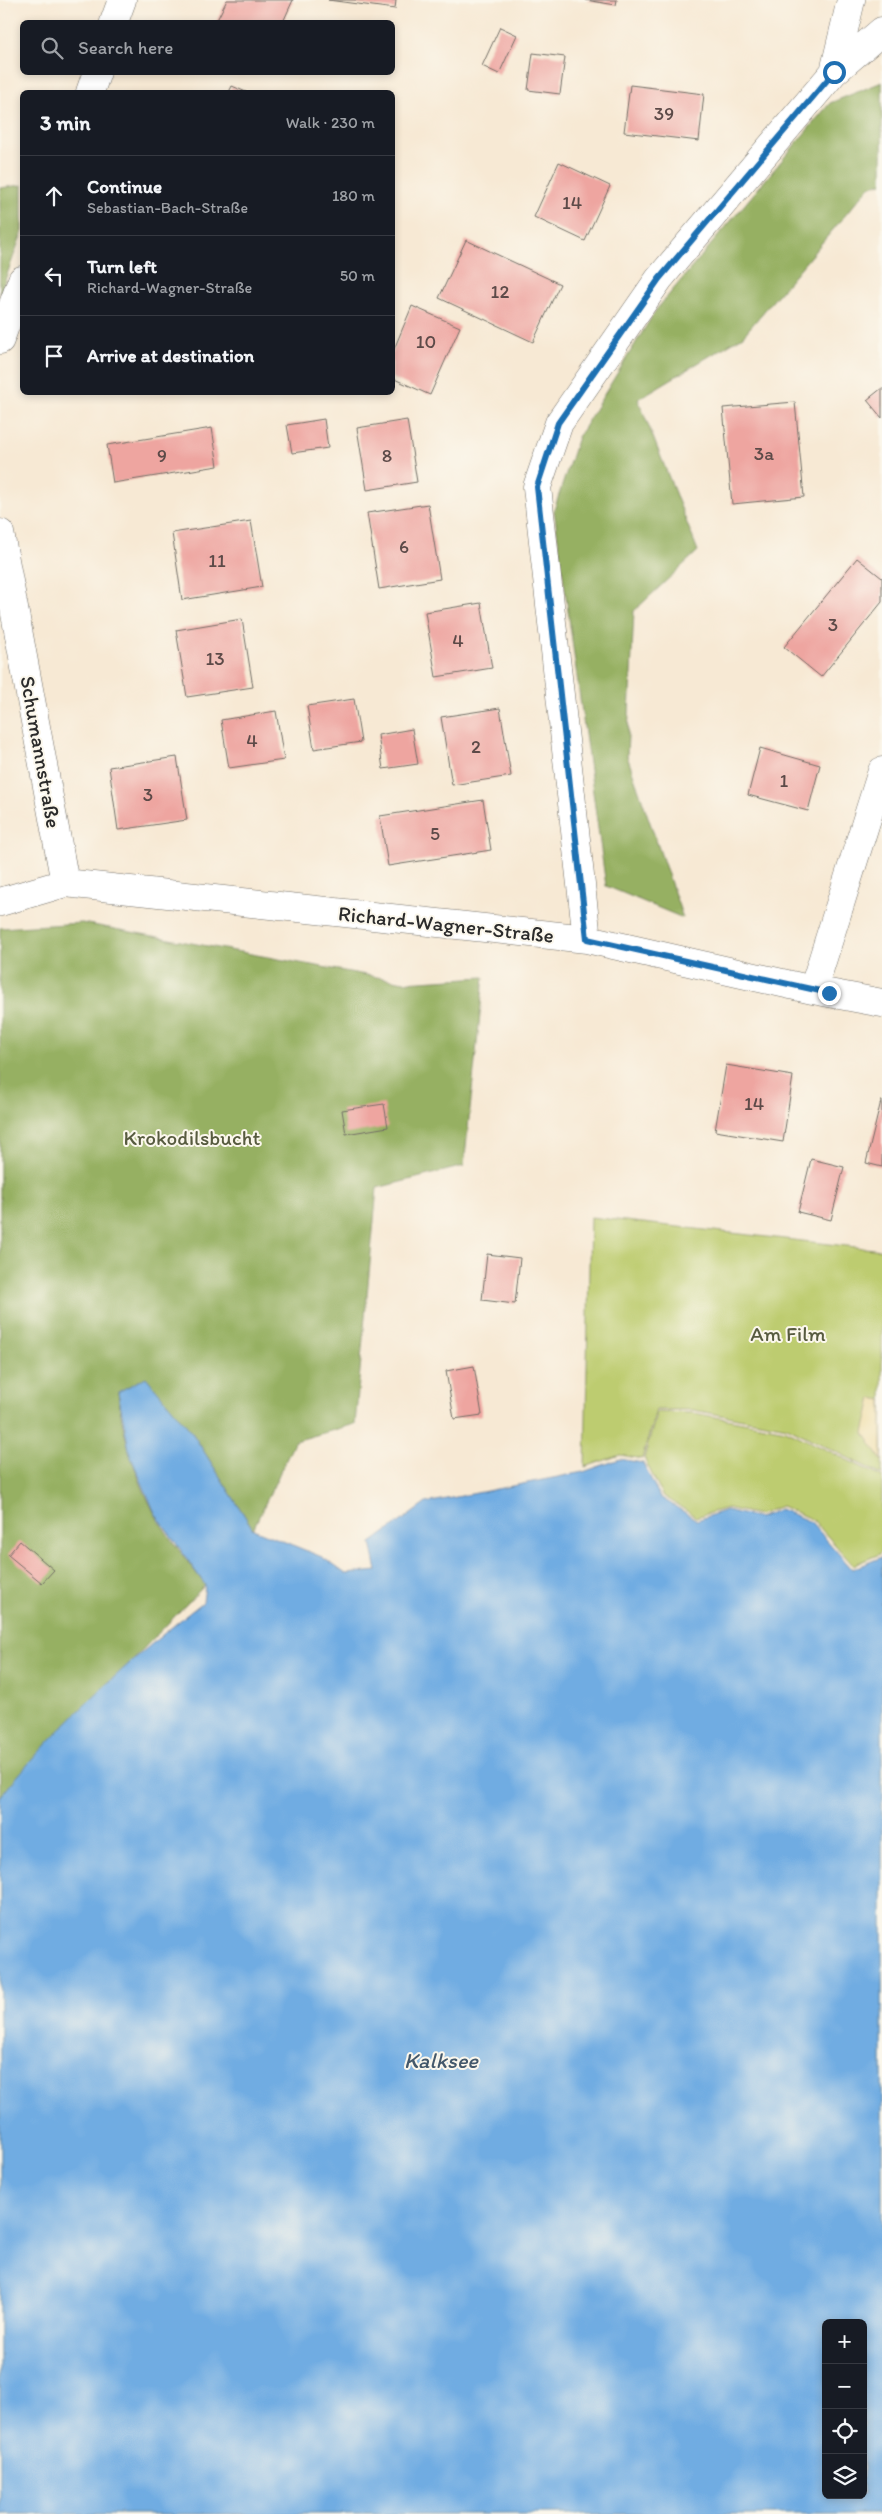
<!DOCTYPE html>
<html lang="en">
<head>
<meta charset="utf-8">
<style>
	:root { --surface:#171b24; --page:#242831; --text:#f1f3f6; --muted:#9ea1a6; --line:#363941 }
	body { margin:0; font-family:Itim,sans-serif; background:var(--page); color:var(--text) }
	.controls { position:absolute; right:15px; bottom:15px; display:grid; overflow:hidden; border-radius:8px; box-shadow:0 2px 8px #0003 }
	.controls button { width:45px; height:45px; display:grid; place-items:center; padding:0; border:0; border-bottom:1px solid var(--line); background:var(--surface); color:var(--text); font:25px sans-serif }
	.stop { position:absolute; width:15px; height:15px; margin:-11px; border:4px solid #1f6fb2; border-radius:50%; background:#fff }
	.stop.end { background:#1f6fb2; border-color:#fff; box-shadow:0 1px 5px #0008 }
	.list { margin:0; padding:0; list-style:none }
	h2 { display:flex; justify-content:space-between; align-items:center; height:65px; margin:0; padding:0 20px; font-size:21px }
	h2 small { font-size:16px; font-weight:400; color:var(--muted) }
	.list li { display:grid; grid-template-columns:32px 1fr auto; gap:15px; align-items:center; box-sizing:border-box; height:80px; padding:0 20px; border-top:1px solid var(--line) }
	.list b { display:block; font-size:19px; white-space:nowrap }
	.list p { margin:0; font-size:16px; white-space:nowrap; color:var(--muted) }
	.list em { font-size:16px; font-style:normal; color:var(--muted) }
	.icon { flex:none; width:28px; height:28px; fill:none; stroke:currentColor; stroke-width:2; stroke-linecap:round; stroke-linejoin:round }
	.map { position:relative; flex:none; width:882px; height:2514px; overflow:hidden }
	.search { position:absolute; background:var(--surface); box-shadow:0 2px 8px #0003; left:20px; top:20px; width:375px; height:55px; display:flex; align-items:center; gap:12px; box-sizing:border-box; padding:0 18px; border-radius:8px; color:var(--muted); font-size:19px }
	.panel { position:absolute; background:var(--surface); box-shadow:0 2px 8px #0003; left:20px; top:90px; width:375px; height:305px; border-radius:8px }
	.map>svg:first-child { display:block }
	.green { fill:#bdcc6f; stroke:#747c4d }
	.forest { fill:#96b062; stroke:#606e46 }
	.sand { fill:#eeda9e; stroke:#8c8264 }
	.water { fill:#70ace2; stroke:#4e6c86; fill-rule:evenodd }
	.building { fill:#eea5a0 }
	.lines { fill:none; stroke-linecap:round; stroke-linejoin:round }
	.street-casing { stroke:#726e66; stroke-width:29 }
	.street { stroke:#fff; stroke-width:28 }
	.route { stroke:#1f6fb2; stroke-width:6 }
	.labels { text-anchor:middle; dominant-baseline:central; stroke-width:4; stroke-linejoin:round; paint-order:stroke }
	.number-label { font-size:19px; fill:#5c4a48 }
	.street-label { font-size:21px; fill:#2b2b2b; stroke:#fbf7ec }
	.park-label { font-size:21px; fill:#575b3f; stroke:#fbf7ec }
	.water-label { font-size:22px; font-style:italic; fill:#43586b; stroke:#fbf7ec }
</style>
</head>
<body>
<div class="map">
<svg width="882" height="2514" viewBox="0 0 882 2514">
	<rect width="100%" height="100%" fill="#fbf7ec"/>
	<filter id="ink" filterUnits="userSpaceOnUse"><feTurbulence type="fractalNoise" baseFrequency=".02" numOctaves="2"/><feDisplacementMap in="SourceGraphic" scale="10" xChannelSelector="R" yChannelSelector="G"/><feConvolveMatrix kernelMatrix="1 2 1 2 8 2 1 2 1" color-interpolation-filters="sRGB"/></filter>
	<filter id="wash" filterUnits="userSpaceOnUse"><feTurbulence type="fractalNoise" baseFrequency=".0096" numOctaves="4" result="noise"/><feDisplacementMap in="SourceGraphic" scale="20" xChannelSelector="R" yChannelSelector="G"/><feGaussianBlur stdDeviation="1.12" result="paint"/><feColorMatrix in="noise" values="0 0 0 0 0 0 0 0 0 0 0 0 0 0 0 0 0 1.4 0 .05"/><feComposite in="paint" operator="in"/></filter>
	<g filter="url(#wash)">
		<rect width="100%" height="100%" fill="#f7e9d4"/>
		<path class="green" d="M590,1217L882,1250V1475L787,1427L693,1410H656L642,1459L620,1455L585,1467Z
			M657,1412L694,1413L786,1430L882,1477V1551L880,1554L853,1565L813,1520L781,1506L759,1515L727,1508L696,1517L662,1495L644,1458Z"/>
		<path class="forest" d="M882,82V183L870,186L743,336L638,399L698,551L634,611L627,756L683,918L606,886L554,510L578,437L656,310L830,103Z
			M22,185V233L0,294V188Z
			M82,923L404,982L484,977L464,1166L377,1188L355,1424L295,1441L253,1529L191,1431L146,1378L118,1392C122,1434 135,1475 154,1512C168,1538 188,1561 205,1585L0,1797V928Z"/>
		<path class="sand" d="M872,1398L882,1400V1461L864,1433Z"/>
		<path class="water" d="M146,1377L191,1431L253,1529L322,1557L346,1574L377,1571L371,1543L426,1503L583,1472L620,1459L643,1463L660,1497L697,1520L726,1510L759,1518L780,1509L811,1522L852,1569L882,1557V2514H0V1797C59,1725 129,1660 203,1602L205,1585L155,1513L130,1455L118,1392ZM826,2323H863V2495H826Z"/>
		<g id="blocks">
			<path class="building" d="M227,0H293L283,22H216Z
				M328,0H396L395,9Z
				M585,0H617L616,5Z
				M500,27L517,35L499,74L482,66Z
				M533,53L565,57L560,94L528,90Z
				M630,85L704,94L699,141L624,132Z
				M232,86L246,92H229Z
				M559,162L610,186L585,241L534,217Z
				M466,240L560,284L533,342L439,298Z
				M412,306L460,327L430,395L392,378V354Z
				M882,388V418L867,400Z
				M795,402L804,497L732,504L723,408Z
				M324,419L328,448L292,453L287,425Z
				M407,420L417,482L367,490L357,428Z
				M212,428L218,466L113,483L107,445Z
				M428,504L440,579L379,589L367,513Z
				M251,521L262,587L182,600L172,533Z
				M857,558L882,578V602L821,677L784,647Z
				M481,603L492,668L436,677L425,612Z
				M242,619L253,687L187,697L176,630Z
				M354,699L361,742L314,749L307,706Z
				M500,708L511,776L452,785L441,717Z
				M276,711L284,760L229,768L221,720Z
				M412,729L418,764L383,769L378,735Z
				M760,748L820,765L808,811L748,795Z
				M177,757L187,820L118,830L109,767Z
				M483,800L491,850L388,866L380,816Z
				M726,1065L793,1076L783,1142L715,1131Z
				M881,1101H882V1167L866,1163Z
				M384,1104L388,1127L346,1134L342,1110Z
				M811,1159L844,1167L831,1220L798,1212Z
				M487,1254L520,1258L515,1304L482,1300Z
				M474,1366L482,1415L454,1419L446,1371Z
				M20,1541L54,1570L42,1583L8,1555Z"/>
		</g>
	</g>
	<g filter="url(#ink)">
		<use href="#blocks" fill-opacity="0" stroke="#726e66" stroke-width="1"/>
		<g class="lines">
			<g class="street-casing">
				<path id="street" d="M114,22L122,0
					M834,72L882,31
					M90,92L97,72
					M0,340L22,280
					M0,533L65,883
					M0,902L65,883L587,939L813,990L882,1003
					M587,939L537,487L559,423L659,279L834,72L851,0
					M813,990L882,771"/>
			</g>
			<use href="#street" class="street"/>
		</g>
	</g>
	<g class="lines" filter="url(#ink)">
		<path class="route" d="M829,993L587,939L537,487L558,423L659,279L834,72"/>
	</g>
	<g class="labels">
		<g class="number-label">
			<text x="664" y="113">39</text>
			<text x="572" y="202">14</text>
			<text x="500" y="291">12</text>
			<text x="426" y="341">10</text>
			<text x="764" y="453">3a</text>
			<text x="162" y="455">9</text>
			<text x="387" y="455">8</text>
			<text x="404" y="546">6</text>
			<text x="217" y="560">11</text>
			<text x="833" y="624">3</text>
			<text x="458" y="640">4</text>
			<text x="215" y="658">13</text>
			<text x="252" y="740">4</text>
			<text x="476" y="746">2</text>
			<text x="784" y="780">1</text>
			<text x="148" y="794">3</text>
			<text x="435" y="833">5</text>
			<text x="754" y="1103">14</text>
		</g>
		<g class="street-label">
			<text transform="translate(41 752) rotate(80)">Schumannstraße</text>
			<text transform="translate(446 924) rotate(6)">Richard-Wagner-Straße</text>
		</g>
		<g class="park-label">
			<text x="192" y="1137">Krokodilsbucht</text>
			<text x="788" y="1333">Am Film</text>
		</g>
		<g class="water-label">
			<text x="441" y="2060">Kalksee</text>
		</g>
	</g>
</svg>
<div class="controls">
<button>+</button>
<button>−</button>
<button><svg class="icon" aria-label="locate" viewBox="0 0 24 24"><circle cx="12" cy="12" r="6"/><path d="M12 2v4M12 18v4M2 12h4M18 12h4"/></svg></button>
<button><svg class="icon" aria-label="layers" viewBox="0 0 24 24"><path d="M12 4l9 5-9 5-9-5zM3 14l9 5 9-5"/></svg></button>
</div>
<div class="stop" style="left:834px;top:72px"></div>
<div class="stop end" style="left:829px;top:993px"></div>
<div class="search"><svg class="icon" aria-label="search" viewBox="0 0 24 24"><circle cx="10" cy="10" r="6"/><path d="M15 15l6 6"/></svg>Search here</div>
<section class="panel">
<h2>3 min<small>Walk · 230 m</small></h2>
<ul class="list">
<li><svg class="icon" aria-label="ahead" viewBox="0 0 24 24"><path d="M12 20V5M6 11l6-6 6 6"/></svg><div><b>Continue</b><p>Sebastian-Bach-Straße</p></div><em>180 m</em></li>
<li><svg class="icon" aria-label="left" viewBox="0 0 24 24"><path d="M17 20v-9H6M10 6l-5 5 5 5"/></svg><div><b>Turn left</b><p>Richard-Wagner-Straße</p></div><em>50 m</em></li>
<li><svg class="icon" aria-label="arrive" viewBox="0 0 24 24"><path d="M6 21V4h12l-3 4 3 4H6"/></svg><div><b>Arrive at destination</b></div></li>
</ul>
</section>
</div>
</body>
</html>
